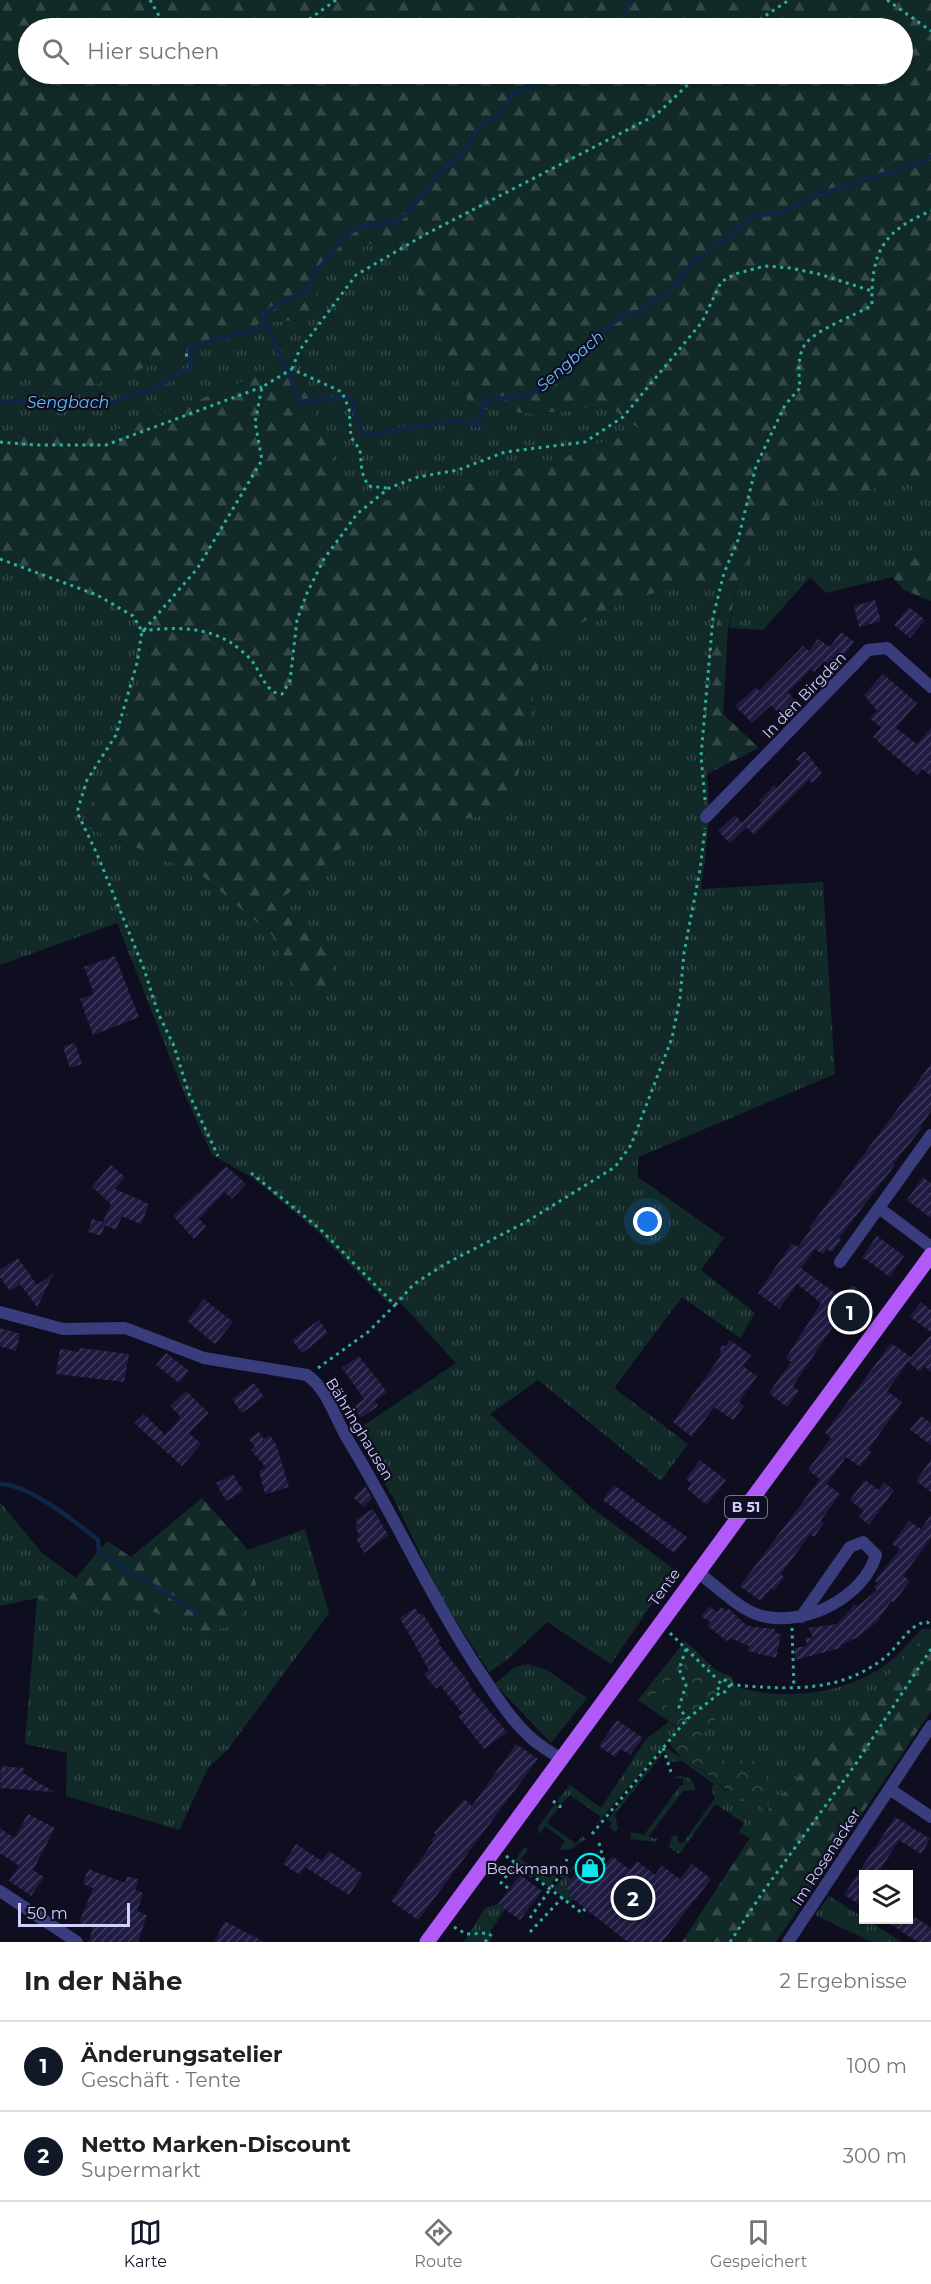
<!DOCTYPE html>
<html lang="de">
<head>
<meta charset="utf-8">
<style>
	:root { --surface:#fff; --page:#f6f6f6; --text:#202124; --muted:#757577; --line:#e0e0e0; --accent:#111827 }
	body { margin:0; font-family:Montserrat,sans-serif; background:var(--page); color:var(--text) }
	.controls { position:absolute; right:18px; bottom:18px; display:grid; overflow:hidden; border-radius:0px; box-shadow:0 2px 4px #0004 }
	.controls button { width:54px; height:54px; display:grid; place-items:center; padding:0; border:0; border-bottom:2px solid var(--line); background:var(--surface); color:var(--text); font:30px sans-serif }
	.scale { position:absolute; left:18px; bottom:15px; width:112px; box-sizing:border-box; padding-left:6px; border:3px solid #d0cffd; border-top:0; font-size:16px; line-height:21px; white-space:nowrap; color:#d0cffd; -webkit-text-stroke:4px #0f0e20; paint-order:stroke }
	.you { position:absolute; left:648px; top:1222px; width:21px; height:21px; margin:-15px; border:4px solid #fff; border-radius:50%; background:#1a73e8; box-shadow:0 0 0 9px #1a73e833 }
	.badge { display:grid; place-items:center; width:39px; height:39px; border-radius:50%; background:var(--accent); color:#fff; font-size:20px; font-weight:700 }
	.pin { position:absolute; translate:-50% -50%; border:3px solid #fff; box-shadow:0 2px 6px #0006 }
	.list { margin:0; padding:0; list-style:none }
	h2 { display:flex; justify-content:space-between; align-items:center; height:78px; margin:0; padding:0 24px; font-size:26px }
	h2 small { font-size:20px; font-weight:400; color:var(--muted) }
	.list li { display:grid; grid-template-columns:39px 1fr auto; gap:18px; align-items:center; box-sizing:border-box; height:90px; padding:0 24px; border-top:2px solid var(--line) }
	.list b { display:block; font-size:22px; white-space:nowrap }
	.list p { margin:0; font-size:20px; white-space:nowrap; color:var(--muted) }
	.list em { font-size:20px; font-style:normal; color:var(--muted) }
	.icon { flex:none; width:33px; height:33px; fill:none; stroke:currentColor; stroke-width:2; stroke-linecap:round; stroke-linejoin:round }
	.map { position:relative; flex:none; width:931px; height:1942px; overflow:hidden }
	.search { position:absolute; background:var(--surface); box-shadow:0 2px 4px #0004; left:18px; right:18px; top:18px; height:66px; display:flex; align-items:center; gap:15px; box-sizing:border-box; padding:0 21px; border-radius:33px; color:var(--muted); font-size:22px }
	.sheet { height:258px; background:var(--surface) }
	nav { display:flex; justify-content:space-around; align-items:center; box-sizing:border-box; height:84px; border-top:2px solid var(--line); background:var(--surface); font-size:16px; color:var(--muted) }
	nav a { display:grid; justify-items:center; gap:3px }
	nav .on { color:var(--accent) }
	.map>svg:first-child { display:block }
	.grass { fill:url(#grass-tufts) }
	.forest { fill:url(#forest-firs); fill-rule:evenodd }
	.park { fill:url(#park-crowns) }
	.garden { fill:#112a27 }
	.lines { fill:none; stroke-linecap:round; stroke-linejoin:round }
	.stream { stroke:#0e2744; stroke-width:4.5 }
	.building { fill:url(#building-hatch) }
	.path { stroke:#32ae9c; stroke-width:3; stroke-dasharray:3 4.5; stroke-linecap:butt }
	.minor { stroke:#3a3d7d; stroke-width:12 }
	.primary { stroke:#b15af9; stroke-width:15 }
	.labels { text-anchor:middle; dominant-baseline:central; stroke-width:4.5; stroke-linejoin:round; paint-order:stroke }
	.shield { fill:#0f0e20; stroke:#9695bb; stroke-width:1.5 }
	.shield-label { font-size:14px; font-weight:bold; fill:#d0cffd }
	.street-label { font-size:15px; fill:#d0cffd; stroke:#0f0e20 }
	.poi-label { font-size:15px; fill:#d0cffd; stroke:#0f0e20; text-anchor:end }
	.water-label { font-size:16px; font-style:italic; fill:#61bff9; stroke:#0f0e20 }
</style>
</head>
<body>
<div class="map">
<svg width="931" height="1942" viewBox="0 0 931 1942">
	<defs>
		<pattern id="grass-tufts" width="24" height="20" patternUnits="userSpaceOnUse" patternTransform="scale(1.5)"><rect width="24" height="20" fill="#112a27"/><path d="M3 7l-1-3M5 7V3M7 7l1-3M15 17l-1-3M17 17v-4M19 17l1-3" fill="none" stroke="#334847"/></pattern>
		<pattern id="forest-firs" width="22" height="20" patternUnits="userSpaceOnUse" patternTransform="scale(1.5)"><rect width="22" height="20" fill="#112a27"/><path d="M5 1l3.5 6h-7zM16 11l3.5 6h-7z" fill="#334847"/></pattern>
		<pattern id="park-crowns" width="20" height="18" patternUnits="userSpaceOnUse" patternTransform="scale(1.5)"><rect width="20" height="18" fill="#112a27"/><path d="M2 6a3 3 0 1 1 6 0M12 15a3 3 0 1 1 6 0" fill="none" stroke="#334847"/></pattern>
		<pattern id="building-hatch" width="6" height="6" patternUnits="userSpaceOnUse" patternTransform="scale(1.5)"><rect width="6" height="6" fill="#1f1b40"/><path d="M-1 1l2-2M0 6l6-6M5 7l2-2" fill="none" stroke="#3e3b5c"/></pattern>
	</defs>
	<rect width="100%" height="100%" fill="#0f0e20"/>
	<path class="grass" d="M393,236L471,408L547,413L609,406L643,431L574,451L555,466L543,460L485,480L364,505L346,486L304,385L269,371L181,407L95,438L0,431V369L170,359L264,322L306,320L324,278L354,250Z
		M931,480V557L919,555L892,577L826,593L810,577L763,630L729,628L737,585L770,518L798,502L839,492L865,491L896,482Z
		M0,564L97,598L145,624L150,653L83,826L200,874L272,935L294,992L334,949L295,927L281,898L311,879L340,849L512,808L543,644C594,614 664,577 725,588L716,627L704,758C713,801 707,846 701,889L823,882L835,1074L638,1157V1177L724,1238L701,1270L755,1313L740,1338L682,1297L614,1388L688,1444L661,1481L538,1380L490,1414L592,1508L675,1570L611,1664L547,1622L507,1660L489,1672L441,1597L394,1499L354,1432L456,1363L398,1300L390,1305L316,1230L253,1178L212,1155L184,1093L117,923L0,965Z
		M0,1502L42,1553L76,1578L39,1598L130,1602L201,1632L257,1588L248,1550L305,1529L329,1613L228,1749L208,1768L179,1830L66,1796L67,1753L25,1744L37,1598L0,1606Z
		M923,1628L930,1630L768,1810C768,1792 770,1766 750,1758L743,1762L739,1769L724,1762L696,1740L714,1722L724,1700L736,1687C786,1701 843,1695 887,1664C900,1654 911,1640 923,1628Z
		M528,1664L547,1670L587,1698L551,1743L495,1684L515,1667Z
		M669,1722L677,1727L669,1740L594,1827L601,1817L570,1795L561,1804L557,1801L570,1785L601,1808L647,1738Z
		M665,1747L716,1781L724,1790L753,1799L767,1812L751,1839L739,1832L744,1823L715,1804L683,1849L679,1854L669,1847L672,1836L677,1835L678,1843H683L715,1798L711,1789L714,1784L682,1761L669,1762L665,1751L615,1814L618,1829L615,1832L609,1827L612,1823L608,1819Z
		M677,1776C688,1776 694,1779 695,1790L683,1791L648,1837L658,1839L655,1842L630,1839L631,1832L644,1835L680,1786L683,1785V1779L673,1778Z
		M555,1804L559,1807L547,1823L576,1844L582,1836L586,1839L571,1849L559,1850L565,1841L545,1826L538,1835L539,1826Z
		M524,1847L528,1849L521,1859L549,1878L556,1869L560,1871L549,1887L515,1861Z
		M576,1863H578L567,1876L571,1879L565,1887L572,1893L569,1896L573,1899L570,1903L553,1889Z
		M829,1896L902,1942H872L815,1915Z
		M498,1904L505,1909L490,1932L494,1935L489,1942H464L485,1908Z"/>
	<path class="forest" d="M0,0H931V480L896,482L865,491L839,492L798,502L770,518L737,585L728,628L723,714L759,748L707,774L704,758L716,627L725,588C665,577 593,615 543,644L512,808L340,849L311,879L281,898L295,927L334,949L336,991L294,992L272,935L200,874L83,826L150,653L145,624L97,598L0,564V431L95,438L181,407L269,371L304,385L346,486L364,505L485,480L543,460L555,466L574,451L642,431L609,406L533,414L471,408L393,236L354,250L324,278L306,320L264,322L170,359L77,391L0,369ZM28,28H902V74H28Z
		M919,555L931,557V601L904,590L892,577Z
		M202,1498L248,1550L257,1588L235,1626L201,1632L130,1602L37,1598L76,1578L107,1541L131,1557Z
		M931,1629V1711L776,1942H682L768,1810Z"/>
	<path class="park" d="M685,1641L717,1671L731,1676L736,1687L724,1700L714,1722L697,1740L725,1754L724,1762L739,1769L743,1762L750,1758C770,1767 771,1794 767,1812L749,1797L743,1802C732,1795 725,1789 716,1781C700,1767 676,1761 669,1740L677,1727L638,1700Z"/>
	<path class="garden" d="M678,1678L682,1682V1695L673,1710L653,1696L666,1681Z"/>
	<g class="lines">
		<path class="stream" d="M617,28L631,0
			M546,74L537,82L512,95L504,109L480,126L460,158L455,159C448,167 439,174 432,182C420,195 411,216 393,222C379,226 365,223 352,231C335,242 327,266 311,275L310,288L303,295H296L262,314L301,402L351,396L361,432L371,434L457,420L478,425L484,401L532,394L587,343L625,314L639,312L654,299L666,296L693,262L704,255L713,245L733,236L737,227L746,223L748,217L781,212L827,192L922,162L931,157
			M0,401L107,405L133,394L152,390L182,371H189L192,367L189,357L191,347L258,328L266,323
			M0,1484C28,1484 76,1522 98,1540L99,1552L198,1613"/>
	</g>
	<path class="building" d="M875,600L881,621L859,627L854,606Z
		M909,607L925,620L910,638L894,625Z
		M841,632L854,642L834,668L824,661L814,672L811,669L788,692L796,702L781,715L771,705L752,723L735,706L756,687L759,691L803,646L809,651L818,639L830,647Z
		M883,674L917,703L896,728L917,744L931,728V776L922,769L917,775L873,737L881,728L870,718L877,711L864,695Z
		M805,751L822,773L812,783L809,780L754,835L742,823L762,803L759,800L767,793L774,785L777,788L801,763L796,759Z
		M735,815L746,828L730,843L718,831Z
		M115,956L139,1017L93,1035L80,999L94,994L84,967Z
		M75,1043L82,1064L70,1068L63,1047Z
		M931,1064V1111L920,1127L922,1128L893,1164L895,1165L839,1238L841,1240L832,1252L827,1249L823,1254L815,1249L801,1268L842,1298L852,1285L868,1297L849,1323L840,1316L793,1386L799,1391L787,1407L769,1393L791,1362L786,1358L821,1303L797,1284L779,1309L758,1293L792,1243L798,1247L811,1229L809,1228Z
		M111,1165L125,1177L115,1189L149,1204L141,1224L122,1216L116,1230L105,1225L101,1236L88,1232L92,1219L103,1222L111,1204L92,1187Z
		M226,1166L246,1184L232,1199L225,1192L199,1219L206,1226L194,1239L173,1216Z
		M923,1177L931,1183V1218L907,1200Z
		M877,1236L904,1256L890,1277L862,1257Z
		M18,1258L37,1285L54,1273L37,1307L20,1284L10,1291L0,1277V1270Z
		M204,1299L233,1322L215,1344L187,1321Z
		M921,1302L931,1310V1332L910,1317Z
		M319,1320L328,1333L302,1353L292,1340Z
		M0,1328L20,1334L16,1351L0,1346Z
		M931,1335V1372L924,1366L920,1372L908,1362L887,1391L902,1402L868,1450L871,1452L860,1467L846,1457L827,1484L840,1494L821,1520L824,1523L814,1537L810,1534L781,1574L784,1577L774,1591L771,1588L761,1601L740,1586L820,1479L808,1470L831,1438L825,1433L891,1343L911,1357Z
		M730,1340L751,1355L743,1366L757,1376L739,1402L744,1406L733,1420L714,1407L692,1437L673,1422L720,1357L721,1346H726Z
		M80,1348L129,1354L124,1382L56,1374L60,1349L79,1352Z
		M166,1353L189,1371L179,1383L156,1365Z
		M359,1356L387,1392L375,1401L378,1406L361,1418L353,1407L364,1399L342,1368Z
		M254,1383L264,1397L242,1413L232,1399Z
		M186,1391L209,1413L189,1433L201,1444L182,1466L134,1423L144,1414L165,1435L181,1417L170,1406Z
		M921,1416L931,1423V1445L910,1430Z
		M259,1432L264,1439L270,1435L276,1444L289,1487L265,1494L259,1471L266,1468L251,1450L255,1447L249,1439Z
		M931,1459V1492L916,1481Z
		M700,1460L726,1480L707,1505L687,1489L691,1483L686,1479Z
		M233,1474L243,1491L226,1501L216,1483Z
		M865,1480L879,1490L884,1483L894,1490L869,1525L859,1517L864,1511L850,1500Z
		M614,1485L687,1537L674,1553L603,1500Z
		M365,1486L372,1498L364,1507L354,1498Z
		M373,1509L388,1535L364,1553L356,1539L360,1536L355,1527L358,1525L355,1520Z
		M931,1515V1538L903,1576L910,1581L893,1603L891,1601L877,1622L858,1637L839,1646L844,1647L795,1660V1648L807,1646L805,1637L813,1639L809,1628L837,1624L855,1604L857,1607L877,1590L874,1588L878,1583L875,1581L900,1549L892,1544L909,1521L921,1529Z
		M709,1606L717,1612L721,1607L726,1611L728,1608L747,1626L775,1629V1633L781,1634L776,1658L748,1651L749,1646L730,1638L727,1641L707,1626L710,1622L701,1616Z
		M415,1608L420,1615L422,1613L440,1641L438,1643L470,1684L468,1685L507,1732L484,1749L458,1716L462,1713L440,1685L436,1689L424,1674L429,1670L400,1618Z
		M617,1720L643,1738L630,1755L621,1749L615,1757L599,1746Z
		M516,1744L538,1759L418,1920L391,1901L433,1842L431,1840L436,1835L434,1833L464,1799L472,1806Z
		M1,1766L24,1768L23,1773L54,1792L0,1788Z
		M28,1814L55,1828L33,1870L44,1877L31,1896L9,1881L19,1866L0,1853V1828L14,1838Z
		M895,1817L930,1839L921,1854L899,1840L877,1875H864V1907L844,1895Z
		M296,1844L322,1861L329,1851L363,1874L349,1895L305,1867L300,1875L283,1864Z
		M612,1856L630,1870L637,1861L655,1875L662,1866L680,1879L692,1864L711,1879L662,1942H628L569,1896L572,1893L565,1887L587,1858L591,1860L594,1857L605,1865Z
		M88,1869L125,1883L127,1876L139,1880L135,1890L143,1893L137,1911L147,1915L138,1942H88L93,1928L79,1923L93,1888L83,1884Z
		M520,1875L542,1891L520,1920L498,1904Z
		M909,1913L931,1928V1942H918L884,1920H909Z
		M225,1921L264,1942H214Z"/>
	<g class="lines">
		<path class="path" d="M150,0L166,28
			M887,0L931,31
			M297,28L336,0
			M747,28L789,0
			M185,355H192
			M292,369L299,351L356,275L426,234L656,115L699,74
			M0,442L35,445H106L262,387
			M0,559L97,595L133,616L142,631L137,663L116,735L87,780L77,812L97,854L144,969L158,1013L174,1046L189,1094L218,1156
			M144,630L197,569L262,460L255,422L262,387L292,369L342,392L349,409L351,437L360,450L362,472L368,486L387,488
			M142,631C173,627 202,626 230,642C237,647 246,654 252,661C260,671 267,695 282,694L290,681L297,620L307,593L324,559L357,514L389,488L418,477L458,470L505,452L585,442L623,417L702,322L721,282L735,274L765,266L790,268L819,274L872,291
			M705,800L701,756L713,617L724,573L738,540L756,466L785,405L800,388C799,374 797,358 804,346C813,330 855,316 872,305C871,253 882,231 931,211
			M251,1173L320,1229L395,1305L368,1332L318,1368
			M395,1305L414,1284L445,1264L526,1222L615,1167L631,1145L672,1038L680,998L684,953L700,870L705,828
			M792,1628L794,1688
			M670,1633L718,1680
			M686,1649L679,1669L686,1685L679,1707L687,1719
			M730,1685L725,1692L719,1690L717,1686L722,1679C727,1680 729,1684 733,1685C786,1689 837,1694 883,1659C897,1649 909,1623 927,1622L931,1625
			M663,1748L671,1772
			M553,1801L560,1806V1811
			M592,1834L687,1719L721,1692
			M599,1843L605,1865
			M506,1856L582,1913L585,1909
			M560,1875L569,1874
			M508,1888L501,1883L516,1863
			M530,1918L560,1875L567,1859
			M454,1927L466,1934L490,1933
			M530,1932L563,1897
			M485,1942L491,1934
			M730,1942L765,1889L855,1765L931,1649"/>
		<path class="minor" d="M706,817L868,650L887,648L931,687
			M879,1208L931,1247
			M840,1262L931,1135
			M0,1312L63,1329L125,1328L204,1358L307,1375C328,1390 335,1418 348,1440C394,1515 430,1596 478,1669C494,1693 510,1719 531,1738C540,1746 551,1752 561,1759
			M697,1572C719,1587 741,1613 767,1617C809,1625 864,1596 876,1555L863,1542L850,1547L801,1617
			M891,1790L931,1817
			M0,1891L77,1942
			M788,1942L931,1726"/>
		<path class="primary" d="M427,1942L931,1255"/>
	</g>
	<defs>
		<g id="shop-ring" transform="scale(1.5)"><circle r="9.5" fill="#0f0e20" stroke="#09eaef" stroke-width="1.5"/><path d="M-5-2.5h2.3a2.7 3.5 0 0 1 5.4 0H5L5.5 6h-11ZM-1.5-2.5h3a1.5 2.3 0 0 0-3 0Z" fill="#09eaef"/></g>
	</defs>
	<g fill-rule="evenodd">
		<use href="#shop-ring" x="590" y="1868"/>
	</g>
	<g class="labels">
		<rect class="shield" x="725" y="1496" width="42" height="22" rx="4.5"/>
		<g class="shield-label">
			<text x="746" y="1507">B 51</text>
		</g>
		<g class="street-label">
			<text transform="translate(804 695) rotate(-46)">In den Birgden</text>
			<text transform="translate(360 1429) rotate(59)">Bähringhausen</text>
			<text transform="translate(664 1587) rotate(-54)">Tente</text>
			<text transform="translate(826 1857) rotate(-57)">Im Rosenacker</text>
		</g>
		<g class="poi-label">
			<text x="569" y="1868">Beckmann</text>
		</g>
		<g class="water-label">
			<text transform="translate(570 361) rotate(-41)">Sengbach</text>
			<text x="68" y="402">Sengbach</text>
		</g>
	</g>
</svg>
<div class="controls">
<button><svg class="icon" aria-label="layers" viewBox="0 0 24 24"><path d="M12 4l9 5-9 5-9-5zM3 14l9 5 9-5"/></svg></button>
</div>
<div class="scale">50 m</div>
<div class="you"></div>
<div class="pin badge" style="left:850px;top:1312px">1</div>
<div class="pin badge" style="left:633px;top:1898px">2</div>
<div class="search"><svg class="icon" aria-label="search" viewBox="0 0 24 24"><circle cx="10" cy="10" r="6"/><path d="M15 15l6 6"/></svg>Hier suchen</div>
</div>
<section class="sheet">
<h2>In der Nähe<small>2 Ergebnisse</small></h2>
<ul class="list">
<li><span class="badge">1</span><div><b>Änderungsatelier</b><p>Geschäft · Tente</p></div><em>100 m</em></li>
<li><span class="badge">2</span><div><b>Netto Marken-Discount</b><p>Supermarkt</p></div><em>300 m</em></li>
</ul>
</section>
<nav>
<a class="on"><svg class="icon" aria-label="map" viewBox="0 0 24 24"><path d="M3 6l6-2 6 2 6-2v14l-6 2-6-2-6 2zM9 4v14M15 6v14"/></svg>Karte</a>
<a><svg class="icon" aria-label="directions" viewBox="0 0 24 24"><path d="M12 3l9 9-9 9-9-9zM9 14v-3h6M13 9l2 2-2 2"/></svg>Route</a>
<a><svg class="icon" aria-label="saved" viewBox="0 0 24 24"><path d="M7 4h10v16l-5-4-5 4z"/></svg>Gespeichert</a>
</nav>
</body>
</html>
